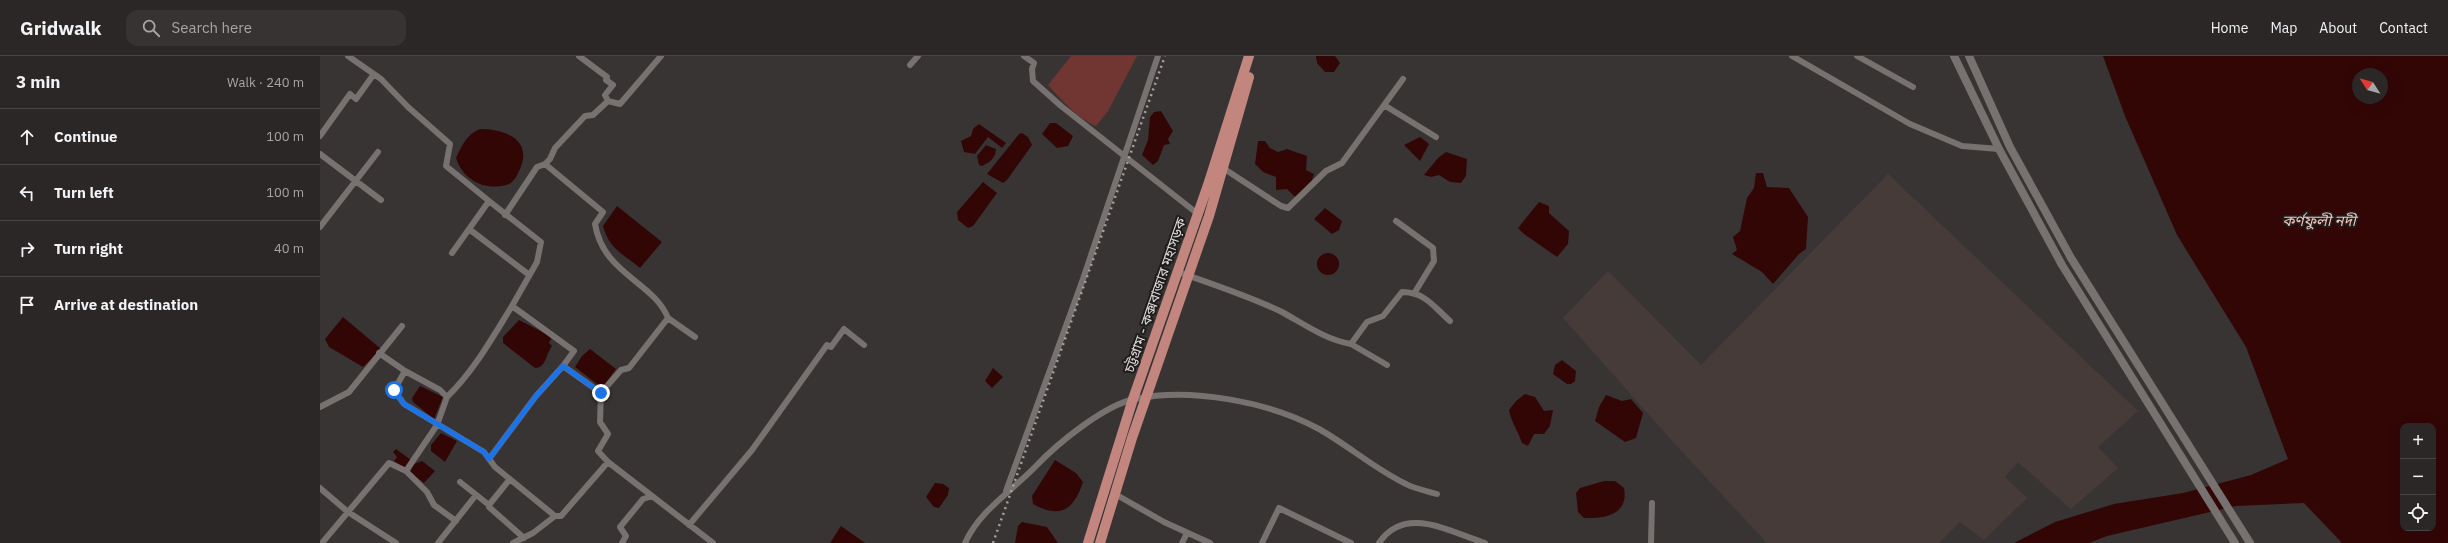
<!DOCTYPE html>
<html lang="en">
<head>
<meta charset="utf-8">
<style>
	:root { --surface:#2b2727; --page:#373333; --text:#f1f3f6; --muted:#a6a5a7; --line:#474444 }
	body { margin:0; font-family:"IBM Plex Sans","Noto Sans Bengali",sans-serif; background:var(--page); color:var(--text) }
	.controls { position:absolute; right:12px; bottom:12px; display:grid; overflow:hidden; border-radius:8px; box-shadow:0 4px 16px #0002 }
	.controls button { width:36px; height:36px; display:grid; place-items:center; padding:0; border:0; border-bottom:1px solid var(--line); background:var(--surface); color:var(--text); font:20px sans-serif }
	.compass { position:absolute; left:2032px; top:12px; width:36px; height:36px; border-radius:50%; background:var(--surface); box-shadow:0 4px 16px #0002; rotate:306deg }
	.stop { position:absolute; width:12px; height:12px; margin:-9px; border:3px solid #1a73e8; border-radius:50%; background:#fff }
	.stop.end { background:#1a73e8; border-color:#fff; box-shadow:0 1px 4px #0008 }
	.list { margin:0; padding:0; list-style:none }
	h2 { display:flex; justify-content:space-between; align-items:center; height:52px; margin:0; padding:0 16px; font-size:17px }
	h2 small { font-size:13px; font-weight:400; color:var(--muted) }
	.list li { display:grid; grid-template-columns:26px 1fr auto; gap:12px; align-items:center; box-sizing:border-box; height:56px; padding:0 16px; border-top:1px solid var(--line) }
	.list b { display:block; font-size:15px; white-space:nowrap }
	.list em { font-size:13px; font-style:normal; color:var(--muted) }
	.icon { flex:none; width:22px; height:22px; fill:none; stroke:currentColor; stroke-width:2; stroke-linecap:round; stroke-linejoin:round }
	.map { position:relative; flex:none; width:2128px; height:487px; overflow:hidden }
	header { display:flex; align-items:center; gap:24px; box-sizing:border-box; height:56px; padding:0 20px; background:var(--surface); border-bottom:1px solid var(--line) }
	header strong { font-size:19px }
	nav { display:flex; gap:22px; margin-inline-start:auto; font-size:14px }
	.search { width:280px; height:36px; background:var(--page); display:flex; align-items:center; gap:10px; box-sizing:border-box; padding:0 14px; border-radius:12px; color:var(--muted); font-size:15px }
	main { display:flex }
	aside { flex:1; background:var(--surface) }
	.map>svg:first-child { display:block }
	.built { fill:#473b39 }
	.green { fill:#713631 }
	.water { fill:#330606; fill-rule:evenodd }
	.lines { fill:none; stroke-linecap:round; stroke-linejoin:round }
	.minor { stroke:#777170; stroke-width:6 }
	.secondary { stroke:#777170; stroke-width:8 }
	.trunk { stroke:#c2867f; stroke-width:10 }
	.rail { stroke:#a5a1a1; stroke-width:2.5; stroke-dasharray:2 4; stroke-linecap:butt }
	.route { stroke:#1a73e8; stroke-width:5 }
	.labels { text-anchor:middle; dominant-baseline:central; stroke-width:4; stroke-linejoin:round; paint-order:stroke }
	.street-label { font-size:14px; fill:#dedbda; stroke:#1f1c1c }
	.water-label { font-size:15px; font-style:italic; fill:#f5c2bc; stroke:#1f1c1c }
</style>
</head>
<body>
<header>
<strong>Gridwalk</strong>
<div class="search"><svg class="icon" aria-label="search" viewBox="0 0 24 24"><circle cx="10" cy="10" r="6"/><path d="M15 15l6 6"/></svg>Search here</div>
<nav><a>Home</a><a>Map</a><a>About</a><a>Contact</a></nav>
</header>
<main>
<aside>
<h2>3 min<small>Walk · 240 m</small></h2>
<ul class="list">
<li><svg class="icon" aria-label="ahead" viewBox="0 0 24 24"><path d="M12 20V5M6 11l6-6 6 6"/></svg><div><b>Continue</b></div><em>100 m</em></li>
<li><svg class="icon" aria-label="left" viewBox="0 0 24 24"><path d="M17 20v-9H6M10 6l-5 5 5 5"/></svg><div><b>Turn left</b></div><em>100 m</em></li>
<li><svg class="icon" aria-label="right" viewBox="0 0 24 24"><path d="M7 20v-9h11M14 6l5 5-5 5"/></svg><div><b>Turn right</b></div><em>40 m</em></li>
<li><svg class="icon" aria-label="arrive" viewBox="0 0 24 24"><path d="M6 21V4h12l-3 4 3 4H6"/></svg><div><b>Arrive at destination</b></div></li>
</ul>
</aside>
<div class="map">
<svg width="2128" height="487" viewBox="0 0 2128 487">
	<rect width="100%" height="100%" fill="#393434"/>
	<path class="built" d="M1568,118L1818,355L1778,391L1798,412L1751,453L1698,406L1685,421L1707,442L1664,484L1640,466L1619,487H1447L1354,387L1243,262L1288,215L1381,309Z"/>
	<path class="green" d="M751,0H817L788,55L776,70C758,63 741,43 728,29Z"/>
	<path class="water" d="M996,0H1015L1020,7L1014,16H1005L997,7Z
		M1783,0H2128V487H2022L1984,447L1916,450L1787,480L1769,487H1694L1735,466L1794,448L1863,437L1931,419L1968,403L1926,291L1857,179L1805,60ZM2038,18H2062V42H2038ZM2083,370H2113V472H2083Z
		M841,55L853,75L848,83L850,88L844,89L838,105L833,109L822,99L828,84L830,61L834,56Z
		M730,67H736L753,80L748,90L737,92L722,78Z
		M659,68L686,87L682,92L668,81L655,98L644,96L641,85L651,80L653,73Z
		M160,73C184,73 213,83 200,113C197,119 195,125 189,128C167,136 143,125 136,102C142,89 147,78 160,73Z
		M702,77L708,81L712,89L687,124L683,127L667,118L699,78Z
		M1100,81L1109,88L1100,105L1084,89Z
		M938,85H945L950,92L958,96L967,93L987,100L986,114L994,118L991,127L975,141L967,133L956,134V121L943,116L935,108Z
		M666,89L676,93C676,102 669,107 662,110L659,109L657,100Z
		M1126,96L1147,103L1146,120L1141,127L1130,126L1119,119L1111,121L1104,119L1118,102Z
		M1436,117H1443L1447,131L1469,132L1488,161L1486,193L1479,198L1453,228L1442,216L1412,198L1417,194L1413,181L1420,175L1427,142L1434,132Z
		M663,126L677,137L653,170L648,172L638,164L637,156Z
		M1219,146L1229,150V157L1249,175L1248,188L1237,201L1204,178L1198,172Z
		M297,150L342,186L320,212C303,198 289,193 283,170Z
		M1005,152L1022,165L1019,174L1012,178L994,163Z
		M997 208a11 11 0 1 1 22 0a11 11 0 1 1-22 0Z
		M23,261L61,293L43,311L9,291L5,283Z
		M199,264L232,281L229,287L232,290C226,298 226,312 215,312L183,287V281Z
		M270,293L296,313L282,332L255,311L262,300Z
		M1242,304L1256,315L1255,325L1251,328H1247L1233,318L1235,309Z
		M673,312L683,321L672,332L665,325Z
		M100,330L123,341L114,363L93,346L92,342Z
		M1205,338L1215,341L1224,355L1233,354L1230,370L1224,378H1214L1208,390L1202,387C1198,375 1191,366 1189,354L1196,345Z
		M1286,339L1302,345L1311,343L1323,357L1316,382L1305,386L1275,365L1279,351Z
		M121,377L137,385L125,406L111,395V389Z
		M76,393L91,404L85,412L74,405L77,401L73,396Z
		M735,404L756,417L763,426C754,454 740,463 713,448L712,440Z
		M102,405L115,415L104,427L90,416L94,408Z
		M1284,425H1295L1304,432C1309,458 1286,463 1264,462L1258,456L1256,437L1260,432Z
		M615,427L623,428L629,432L628,439L619,452L614,451L606,441Z
		M702,466L727,471L738,487H695L698,470Z
		M521,470L545,487H510Z"/>
	<g class="lines">
		<path class="minor" d="M28,0L61,23L88,51L130,88L126,110L169,145L132,197
			M259,0L287,21L286,24L293,29L285,39L288,45
			M704,0L714,7L712,13L713,25L741,50L878,158
			M1472,0L1590,68L1642,90L1679,93
			M1537,0L1593,31
			M590,9L598,0
			M1064,49L1116,81
			M0,80L30,38L36,43L54,18
			M0,98L61,144
			M225,108L283,156L275,168C283,218 334,226 348,262L309,312L301,314L281,337L280,366L288,378L278,395L288,406L393,487
			M903,112L961,150L968,152L1006,115L1022,107L1083,23
			M169,145L221,186L217,206L192,250
			M185,159L217,111L225,108L230,103L235,92L265,60L273,59L288,45L300,48L341,0
			M1076,165L1113,192L1114,205L1095,236
			M0,171L58,96
			M149,173L208,218
			M858,216C892,228 929,240 962,256C984,268 1006,284 1031,288L1047,266L1063,260L1082,236C1105,236 1114,251 1130,265
			M348,262L375,281
			M1031,288L1067,309
			M85,315L74,334L84,348L164,396L175,411L235,460
			M127,341C154,315 172,282 192,250L254,295L243,310L281,337
			M0,351L29,336L82,270
			M169,403L216,340L243,310
			M86,415L107,436L114,449L136,465
			M140,426L169,449L190,423
			M0,432L28,456L76,487
			M686,435L763,223L838,0
			M795,438L844,466L890,487
			M169,449V451L204,482
			M369,469L432,394L507,289L511,291L524,273L544,289
			M2,487L69,407L86,415L117,369L127,341L120,334L85,315L59,297
			M118,487L156,439
			M193,487L213,477L235,460H241L288,406
			M302,487L306,480L300,471L323,443L332,440
			M645,487C660,454 692,435 716,410C737,388 784,349 815,343C870,331 950,346 999,373C1029,390 1055,413 1086,428C1095,433 1107,435 1117,438
			M862,487L867,477
			M942,487L959,452L1031,487
			M1059,487C1085,448 1130,476 1165,487
			M1331,487L1332,447"/>
		<path class="secondary" d="M1634,0L1679,93L1742,209L1915,487
			M1649,0L1690,91L1751,202L1930,487"/>
		<path class="trunk" d="M768,487L813,343L888,129L929,0
			M780,487L812,382L889,160L929,21"/>
		<path class="rail" d="M673,487L845,0"/>
	</g>
	<g class="lines">
		<path class="route" d="M74,334L84,348L164,396L169,403L216,340L243,310L281,337"/>
	</g>
	<g class="labels">
		<g class="street-label">
			<text transform="translate(835 239) rotate(-71)">চট্টগ্রাম - কক্সবাজার মহাসড়ক</text>
		</g>
		<g class="water-label">
			<text x="1999" y="164">কর্ণফুলী নদী</text>
		</g>
	</g>
</svg>
<div class="controls">
<button>+</button>
<button>−</button>
<button><svg class="icon" aria-label="locate" viewBox="0 0 24 24"><circle cx="12" cy="12" r="6"/><path d="M12 2v4M12 18v4M2 12h4M18 12h4"/></svg></button>
</div>
<svg class="compass" viewBox="-18 -18 36 36"><path d="M0-13l5 13h-10z" fill="#e53935"/><path d="M0 13l5-13h-10z" fill="#a6a5a7"/></svg>
<div class="stop" style="left:74px;top:334px"></div>
<div class="stop end" style="left:281px;top:337px"></div>
</div>
</main>
</body>
</html>
